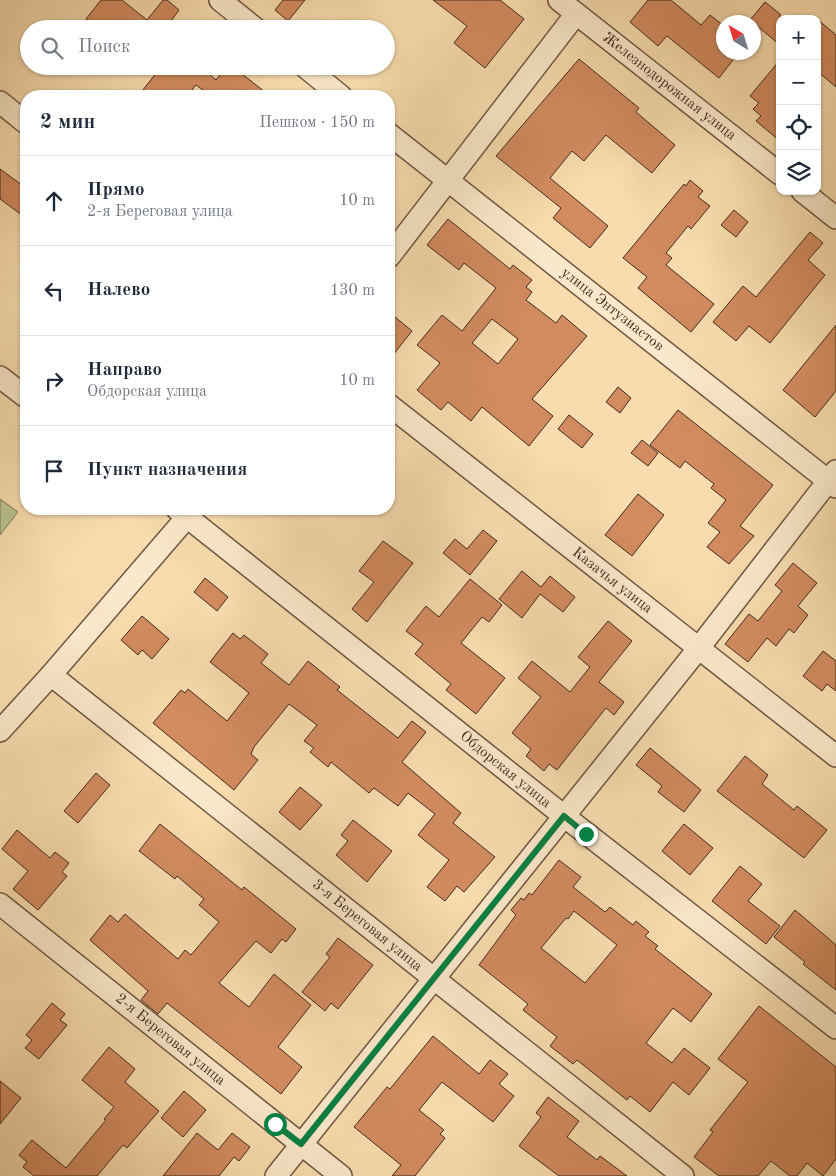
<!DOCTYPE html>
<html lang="ru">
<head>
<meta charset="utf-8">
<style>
	:root { --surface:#fff; --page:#f2f2f3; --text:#1f2937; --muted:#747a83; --line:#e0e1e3 }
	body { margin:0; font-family:"Old Standard TT",serif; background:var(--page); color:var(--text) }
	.controls { position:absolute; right:15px; top:15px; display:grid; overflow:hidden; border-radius:10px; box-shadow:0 1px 4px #0004 }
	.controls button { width:45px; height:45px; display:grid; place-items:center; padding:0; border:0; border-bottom:1px solid var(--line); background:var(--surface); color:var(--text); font:25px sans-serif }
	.compass { position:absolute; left:716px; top:15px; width:45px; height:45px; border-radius:50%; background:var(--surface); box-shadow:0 1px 4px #0004; rotate:322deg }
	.stop { position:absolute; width:15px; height:15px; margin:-11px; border:4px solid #0b8043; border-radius:50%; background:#fff }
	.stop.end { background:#0b8043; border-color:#fff; box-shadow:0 1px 5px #0008 }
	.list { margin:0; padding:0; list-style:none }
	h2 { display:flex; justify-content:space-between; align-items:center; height:65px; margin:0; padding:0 20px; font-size:21px }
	h2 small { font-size:16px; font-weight:400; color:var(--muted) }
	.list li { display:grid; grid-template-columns:32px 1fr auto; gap:15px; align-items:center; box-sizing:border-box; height:90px; padding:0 20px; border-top:1px solid var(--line) }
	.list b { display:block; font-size:19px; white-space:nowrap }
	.list p { margin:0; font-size:16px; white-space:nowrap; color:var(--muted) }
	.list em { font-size:16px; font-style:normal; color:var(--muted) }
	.icon { flex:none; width:28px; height:28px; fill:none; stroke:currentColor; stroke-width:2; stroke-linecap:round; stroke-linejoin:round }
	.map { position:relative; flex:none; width:836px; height:1176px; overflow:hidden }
	.search { position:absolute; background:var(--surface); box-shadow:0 1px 4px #0004; left:20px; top:20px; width:375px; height:55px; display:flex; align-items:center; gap:12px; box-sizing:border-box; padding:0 18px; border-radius:28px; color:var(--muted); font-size:19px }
	.panel { position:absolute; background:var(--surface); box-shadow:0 1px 4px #0004; left:20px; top:90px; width:375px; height:425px; border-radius:20px }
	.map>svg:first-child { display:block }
	.green { fill:#b7c28f; stroke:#7d7657 }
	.building { fill:#d28b5f; stroke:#432b1f; fill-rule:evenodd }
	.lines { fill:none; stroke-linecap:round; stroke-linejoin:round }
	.minor-casing { stroke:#705743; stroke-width:24 }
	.minor { stroke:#fae8ca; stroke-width:21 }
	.route { stroke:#0b8043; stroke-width:6 }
	.labels { text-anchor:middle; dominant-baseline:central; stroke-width:4.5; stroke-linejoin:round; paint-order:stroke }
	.street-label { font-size:15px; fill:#432b1f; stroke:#fae8ca }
</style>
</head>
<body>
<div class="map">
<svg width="836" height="1176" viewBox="0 0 836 1176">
	<rect width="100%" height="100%" fill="#f8dcae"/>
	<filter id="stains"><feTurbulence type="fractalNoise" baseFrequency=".004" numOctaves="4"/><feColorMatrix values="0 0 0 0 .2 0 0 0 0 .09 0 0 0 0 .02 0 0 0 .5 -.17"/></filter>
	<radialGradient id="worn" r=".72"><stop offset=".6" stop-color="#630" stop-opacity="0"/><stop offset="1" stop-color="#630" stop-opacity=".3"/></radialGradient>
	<path class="green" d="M0,499L18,512L0,535Z"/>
	<path class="building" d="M101,0H122L147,20L163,0H167L179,10L165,29H99L86,19Z
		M283,0H305L288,21L275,10Z
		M433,0H500L524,19L485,68L454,43L467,26Z
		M648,0H671L701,25L710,15L724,26V52H739L719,78L667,36L658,46L630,22Z
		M765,2L780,14V45L750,20Z
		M817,19L836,35V87L817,71Z
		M579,59L639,108L636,112L675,145L652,173L606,135L584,161L572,151L550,178L608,226L590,248L553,218L561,208L496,156Z
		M780,60V141L756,121L761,116L753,109L759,103L750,96Z
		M162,66H212L207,72L216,80L227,66H232L270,96H203L206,92L196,85L187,96H138Z
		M0,169L26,188V218L0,199Z
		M690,180L703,191L698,197L710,206L691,229L688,226L666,253L672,258L666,265L714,304L691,332L638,288L647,277L623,258L684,184L686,186Z
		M734,210L748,222L736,237L721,225Z
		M448,219L510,269L513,265L532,280L526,287L532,292L526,300L556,323L562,315L587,336L532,399L553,416L529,446L482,407L471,421L448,402L441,410L417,390L440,363L417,345L442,315L462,331L496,288L464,263L459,270L427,245ZM492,319L518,339L498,364L472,343Z
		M810,232L823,243L808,260L825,275L770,343L749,326L736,341L713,322L743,286L756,297Z
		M389,312L412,331L389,360Z
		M836,325V391L815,417L783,390Z
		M618,387L631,398L620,413L606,402Z
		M678,410L773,485L740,526L754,536L729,564L707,547L720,532L708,523L726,500L711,488L714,484L685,461L680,468L650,445Z
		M569,415L593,434L582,448L558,429Z
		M642,440L658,453L648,466L631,453Z
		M638,494L664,515L632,556L605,535Z
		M483,530L497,541L470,575L443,553L455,539L467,549Z
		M383,541L413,563L367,622L352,609L374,582L359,571Z
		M793,563L817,583L798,606L808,615L794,633L789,629L776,646L767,638L748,662L725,644L749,614L758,621L782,591L775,585Z
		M522,571L541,587L550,576L575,597L563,612L540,594L522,618L499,599Z
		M205,578L228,597L217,611L194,592Z
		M470,579L502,605L489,622L482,617L461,643L505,678L476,714L446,690L451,684L415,654L423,644L406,631L426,606L439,617Z
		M142,616L169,639L152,659L142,650L138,655L121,640Z
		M608,621L632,641L599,682L624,702L614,715L606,708L557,770L549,764L544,771L526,756L531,749L512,733L541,697L518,678L532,661L570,692L590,667L578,657Z
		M233,633L240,639L244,635L268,654L261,663L289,685L308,661L340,687L337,690L398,738L412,721L426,732L402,762L461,813L453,823L495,857L464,892L457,886L445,901L427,887L449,860L418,835L435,814L408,793L398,806L374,788L369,793L331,762L328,767L310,752L314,748L304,741L317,725L289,704L254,747L251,754L258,760L234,790L153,723L181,690L185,693L188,689L227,721L249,693L210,662Z
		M823,651L836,661V691L827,684L822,691L803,676Z
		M650,748L701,790L684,812L658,792L662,786L636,765Z
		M745,756L768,775L762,784L794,810L797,806L827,830L804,858L717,791Z
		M96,773L110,785L78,823L64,811Z
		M300,787L322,805L300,830L279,812Z
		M353,820L392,851L367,882L336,855L348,841L341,835Z
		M160,824L242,890L244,887L296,929L286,942L282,939L271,953L256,941L219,983L249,1007L274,974L311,1005L278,1047L302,1067L281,1094L167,1003L158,1014L141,1000L148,991L90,940L110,915L118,922L125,914L178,959L185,950L191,955L219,922L199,905L204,899L177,876L175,879L139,851Z
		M684,824L713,848L690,875L662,851Z
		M17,830L50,858L55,852L69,863L62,872L67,876L38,910L13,889L28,871L2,849Z
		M559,860L581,877L573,887L605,912L610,907L633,925L636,921L649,932L645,936L658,946L655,949L712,994L691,1022L673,1008L646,1043L672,1063L684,1048L710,1068L689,1095L673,1082L650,1112L630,1096L627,1100L577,1060L573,1064L550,1046L557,1037L523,1010L528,1004L479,965L516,915L511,910L521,898L524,900L529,893L532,895ZM574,911L617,945L585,983L541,948L566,918L568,919Z
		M740,866L762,884L748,901L780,926L766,944L712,901Z
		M795,910L836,945V990L803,964L805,962L774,937Z
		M338,938L373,965L338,1009L331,1003L325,1011L302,992L330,957L326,954Z
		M52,1003L65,1014L60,1020L67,1025L39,1059L25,1048L32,1040L26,1035Z
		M759,1006L836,1067V1159L823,1176L807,1163L797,1176H790L771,1161L758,1176H719L694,1157L713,1132L710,1130L748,1082L718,1059Z
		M433,1036L479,1074L490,1060L508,1074L499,1084L514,1096L493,1122L442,1082L419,1110L444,1130L440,1134L445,1138L415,1176H392L401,1165L354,1127L387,1087L390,1089Z
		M109,1047L135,1069L125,1082L159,1111L127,1148L123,1145L97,1176H34L23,1167L27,1162L19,1155L32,1140L66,1168L106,1120L104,1119L114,1107L82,1080Z
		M0,1081L21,1098L0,1124Z
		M184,1091L206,1110L183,1137L161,1118Z
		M548,1097L579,1121L567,1137L597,1160L600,1156L627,1176H559L519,1146L541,1117L536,1113Z
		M197,1133L218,1150L232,1133L250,1147L239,1161L234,1157L219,1176H163Z"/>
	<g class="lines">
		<g class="minor-casing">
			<path id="minor" d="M220,0L256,29
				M559,0L780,174
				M304,66L341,96
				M0,102L26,123
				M389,134L836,487
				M802,191L836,218
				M389,257L576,14
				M0,377L26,397
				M389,405L836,756
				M177,509L564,816L836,1028
				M51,675L683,1176
				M0,731L51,675L194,509
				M0,904L341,1176
				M276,1176L698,649L836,471"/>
		</g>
		<use href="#minor" class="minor"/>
	</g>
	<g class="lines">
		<path class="route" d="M275,1124L301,1144L564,816L586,834"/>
	</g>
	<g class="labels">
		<g class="street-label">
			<text transform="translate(669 87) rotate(38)">Железнодорожная улица</text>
			<text transform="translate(612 310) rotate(38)">улица Энтузиастов</text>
			<text transform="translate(612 581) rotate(38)">Казачья улица</text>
			<text transform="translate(505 770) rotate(39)">Обдорская улица</text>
			<text transform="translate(367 926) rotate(39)">3-я Береговая улица</text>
			<text transform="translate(170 1040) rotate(39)">2-я Береговая улица</text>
		</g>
	</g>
	<rect width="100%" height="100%" filter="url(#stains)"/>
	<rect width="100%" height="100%" fill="url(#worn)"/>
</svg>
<div class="controls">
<button>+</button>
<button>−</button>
<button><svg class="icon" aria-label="locate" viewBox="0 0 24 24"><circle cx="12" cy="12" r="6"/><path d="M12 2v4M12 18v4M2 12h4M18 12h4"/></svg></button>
<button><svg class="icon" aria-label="layers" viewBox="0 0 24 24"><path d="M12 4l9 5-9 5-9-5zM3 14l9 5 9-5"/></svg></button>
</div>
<svg class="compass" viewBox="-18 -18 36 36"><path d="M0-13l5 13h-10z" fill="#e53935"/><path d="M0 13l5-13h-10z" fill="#747a83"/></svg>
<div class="stop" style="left:275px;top:1124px"></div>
<div class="stop end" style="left:586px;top:834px"></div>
<div class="search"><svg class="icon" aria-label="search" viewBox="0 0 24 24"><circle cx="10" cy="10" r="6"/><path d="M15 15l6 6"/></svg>Поиск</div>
<section class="panel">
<h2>2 мин<small>Пешком · 150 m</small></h2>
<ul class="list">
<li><svg class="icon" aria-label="ahead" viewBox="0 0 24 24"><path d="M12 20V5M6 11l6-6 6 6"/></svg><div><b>Прямо</b><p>2-я Береговая улица</p></div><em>10 m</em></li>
<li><svg class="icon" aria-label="left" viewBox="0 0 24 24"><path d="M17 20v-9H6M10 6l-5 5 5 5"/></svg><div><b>Налево</b></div><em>130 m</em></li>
<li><svg class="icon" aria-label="right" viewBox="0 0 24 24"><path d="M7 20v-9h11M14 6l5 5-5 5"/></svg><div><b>Направо</b><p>Обдорская улица</p></div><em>10 m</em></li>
<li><svg class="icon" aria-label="arrive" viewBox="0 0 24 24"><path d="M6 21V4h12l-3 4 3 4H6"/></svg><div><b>Пункт назначения</b></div></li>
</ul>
</section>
</div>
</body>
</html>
